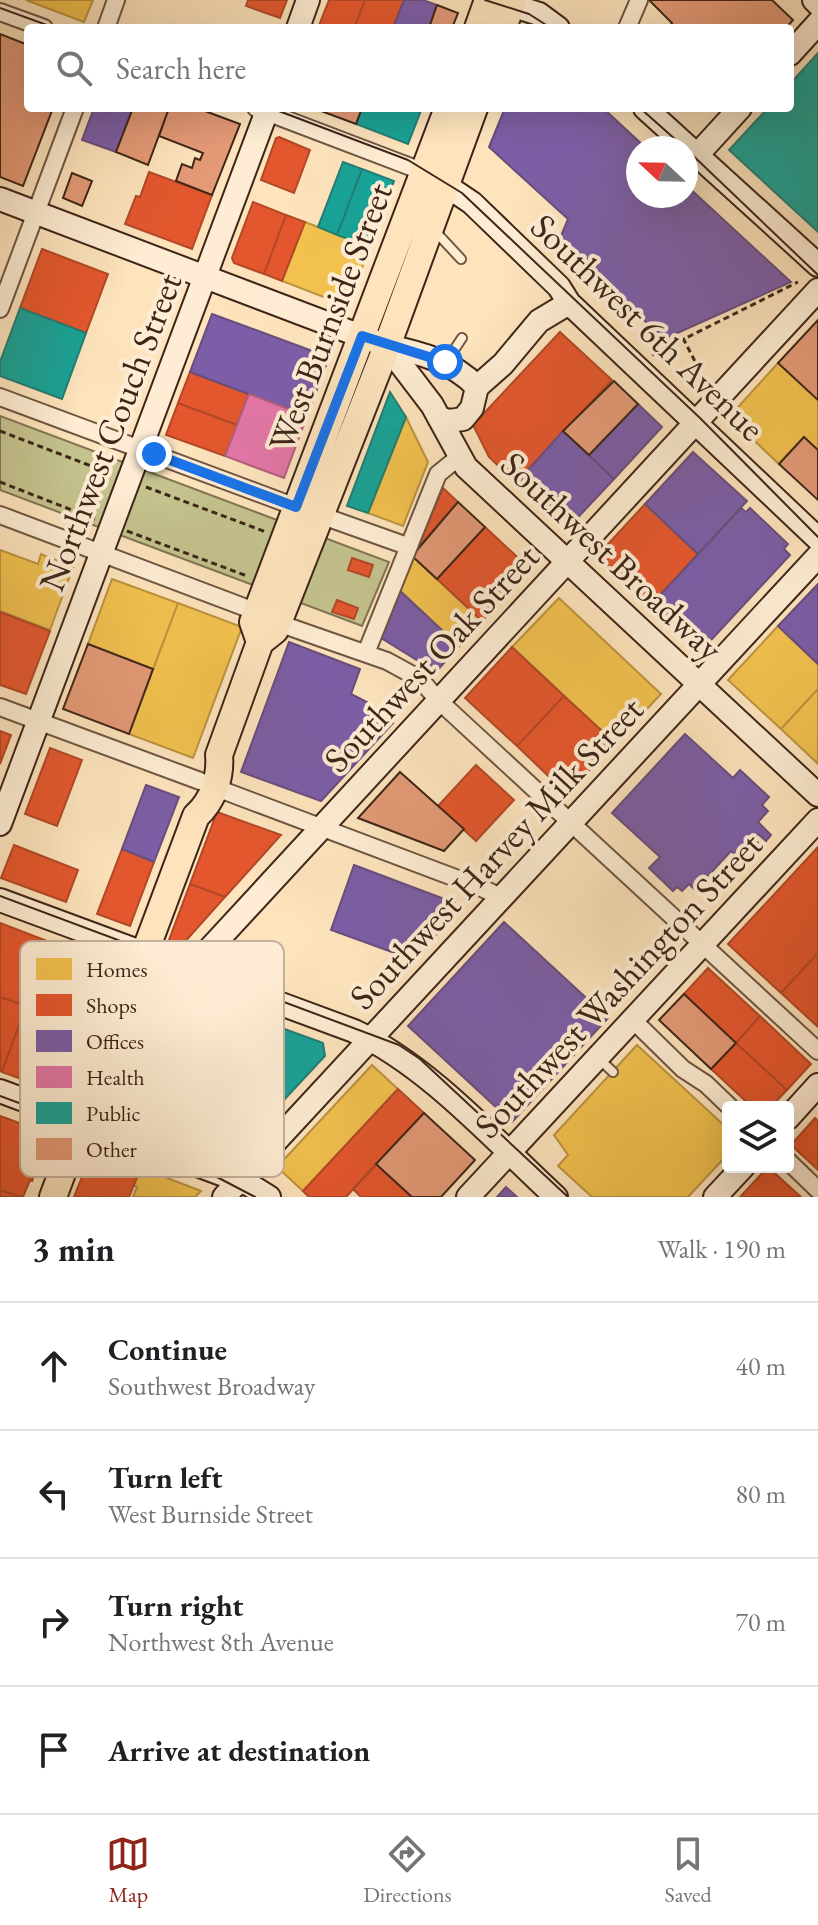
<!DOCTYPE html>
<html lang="en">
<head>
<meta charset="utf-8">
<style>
	:root { --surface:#fff; --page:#f2f2f2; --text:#202124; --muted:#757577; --line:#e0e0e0; --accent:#8f2418 }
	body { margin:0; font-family:"EB Garamond",serif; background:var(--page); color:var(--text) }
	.controls { position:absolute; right:24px; bottom:24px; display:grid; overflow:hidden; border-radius:8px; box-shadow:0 8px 32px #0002 }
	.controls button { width:72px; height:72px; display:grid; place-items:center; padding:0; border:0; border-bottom:2px solid var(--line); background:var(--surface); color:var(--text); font:40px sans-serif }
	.compass { position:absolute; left:626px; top:136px; width:72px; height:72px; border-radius:50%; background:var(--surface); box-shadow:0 8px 32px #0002; rotate:292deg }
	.stop { position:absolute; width:24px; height:24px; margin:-18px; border:6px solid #1a73e8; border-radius:50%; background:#fff }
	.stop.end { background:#1a73e8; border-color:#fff; box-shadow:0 2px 8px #0008 }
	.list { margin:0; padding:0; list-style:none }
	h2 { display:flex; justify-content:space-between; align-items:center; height:104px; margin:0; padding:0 32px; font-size:34px }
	h2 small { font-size:26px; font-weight:400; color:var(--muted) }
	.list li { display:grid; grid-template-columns:52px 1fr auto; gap:24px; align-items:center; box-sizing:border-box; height:128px; padding:0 32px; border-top:2px solid var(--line) }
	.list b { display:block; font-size:30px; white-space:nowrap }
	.list p { margin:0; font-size:26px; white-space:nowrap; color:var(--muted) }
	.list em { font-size:26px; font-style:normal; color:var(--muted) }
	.icon { flex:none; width:44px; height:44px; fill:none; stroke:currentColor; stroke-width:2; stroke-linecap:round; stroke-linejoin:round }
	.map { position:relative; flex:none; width:818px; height:1197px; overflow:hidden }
	.search { position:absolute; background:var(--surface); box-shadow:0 8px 32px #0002; left:24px; right:24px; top:24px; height:88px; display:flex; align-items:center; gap:20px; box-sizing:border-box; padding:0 28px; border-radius:8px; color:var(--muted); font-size:30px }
	.sheet { height:616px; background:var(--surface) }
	nav { display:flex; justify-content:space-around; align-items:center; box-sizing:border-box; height:112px; border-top:2px solid var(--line); background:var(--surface); font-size:22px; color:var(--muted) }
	nav a { display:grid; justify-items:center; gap:4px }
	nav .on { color:var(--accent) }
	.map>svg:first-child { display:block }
	.green { fill:#c4c38e; stroke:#817453; stroke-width:2 }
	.homes { fill:#f2c14e; stroke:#bc923e; stroke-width:2 }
	.shops { fill:#e4572e; stroke:#b24827; stroke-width:2 }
	.offices { fill:#7b5ea7; stroke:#694d7c; stroke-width:2 }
	.health { fill:#e377a8; stroke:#b25e7d; stroke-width:2 }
	.public { fill:#17a398; stroke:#237d72; stroke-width:2 }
	.building { fill:#e49a77; stroke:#3e2518; stroke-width:2 }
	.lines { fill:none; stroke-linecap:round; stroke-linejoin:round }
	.lane-casing { stroke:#6e5541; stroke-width:12 }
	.street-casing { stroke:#6e5541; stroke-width:20 }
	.secondary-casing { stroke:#3e2518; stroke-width:26 }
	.primary-casing { stroke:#3e2518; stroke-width:30 }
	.path { stroke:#3e2518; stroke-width:3; stroke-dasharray:6 4; stroke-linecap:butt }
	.lane { stroke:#feedd4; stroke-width:8 }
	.street { stroke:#feedd4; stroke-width:16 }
	.secondary { stroke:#feedd4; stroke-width:22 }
	.primary { stroke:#fde4bd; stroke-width:26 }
	.tram { stroke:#3e2518; stroke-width:2 }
	.route { stroke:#1a73e8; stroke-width:10 }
	.labels { text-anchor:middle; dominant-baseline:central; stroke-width:8; stroke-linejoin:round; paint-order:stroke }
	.street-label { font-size:36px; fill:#3e2518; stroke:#feedd4 }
	.key { fill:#feedd4; stroke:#c4b19c; stroke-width:2 }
	.key-label { font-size:22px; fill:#3e2518 }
</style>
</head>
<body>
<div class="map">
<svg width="818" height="1197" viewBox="0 0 818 1197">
	<rect width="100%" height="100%" fill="#fde4bd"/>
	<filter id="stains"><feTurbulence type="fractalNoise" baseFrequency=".0025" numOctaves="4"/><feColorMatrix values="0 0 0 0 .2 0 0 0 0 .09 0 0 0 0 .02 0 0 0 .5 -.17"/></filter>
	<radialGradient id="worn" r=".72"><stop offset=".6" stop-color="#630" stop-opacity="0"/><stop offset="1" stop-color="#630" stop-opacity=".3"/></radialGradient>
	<path class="green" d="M0,416L389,562L362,626L0,490Z"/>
	<path class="homes" d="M26,0H93L84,22Z
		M305,222L370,247L347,306L282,281Z
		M778,363L818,400V450L804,437L779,464L729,417Z
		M406,417L428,462L403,526L368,513Z
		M0,550L38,564L41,554L73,567L50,630L0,611Z
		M412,556L482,621L459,646L398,589Z
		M112,579L178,603L153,669L88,644Z
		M559,598L661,694L615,743L512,647Z
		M178,603L242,627L193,758L129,734Z
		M778,626L818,664V689L781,729L728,680Z
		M818,689V764L781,729Z
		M637,1045L728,1129V1154L688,1197H592L558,1166L568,1155L554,1135Z
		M372,1065L398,1089L303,1191L277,1167Z
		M141,1168L201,1191L195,1197H133L137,1187L133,1185Z"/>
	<path class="shops" d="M248,0H287L280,18L246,6Z
		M329,0H365L354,28H318Z
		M365,0H404L393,28H354Z
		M279,137L310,150L294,193L261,180L276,138Z
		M149,172L212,195L192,249L125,224L136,196L140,197Z
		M253,202L286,215L264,274L234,263L232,258Z
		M286,215L305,222L282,281L264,274Z
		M42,249L108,274L86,333L20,308Z
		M560,332L612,380L516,483L489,457L473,425Z
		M190,372L249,394L237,425L178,403Z
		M178,403L237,425L225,456L166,435Z
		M443,488L458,502L416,550Z
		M645,504L698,554L650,606L597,556Z
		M485,527L530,569L482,621L437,579Z
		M352,558L373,565L369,577L348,570Z
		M337,600L358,608L354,619L332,612Z
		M0,612L50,631L26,694L0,685Z
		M512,647L564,696L517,746L465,698Z
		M564,696L615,743L567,794L517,746Z
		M0,731L11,735L0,764Z
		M50,748L82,760L57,826L25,814Z
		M476,765L514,800L476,841L438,806Z
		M217,812L281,835L225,897L190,884Z
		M14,845L78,870L66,902L1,878Z
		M818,847V953L781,993L728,944Z
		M122,849L154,862L130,926L97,914Z
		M190,884L225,897L182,945L169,940Z
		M0,923L50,942L26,1006L0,997Z
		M818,953V1027L781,993Z
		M708,968L760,1016L736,1043L684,994Z
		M0,997L26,1006L2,1072L0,1071Z
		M26,1006L91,1031L67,1096L2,1072Z
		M760,1016L811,1064L787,1090L736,1043Z
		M736,1043L787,1090L771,1107H752L711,1069Z
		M398,1089L424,1113L346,1197H309L303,1191Z
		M0,1116L50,1134L32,1181L30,1180L23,1197L0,1190Z
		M815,1118L818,1121V1170L791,1145Z
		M93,1149L141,1168L129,1197H74Z
		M376,1164L392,1179L412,1197H361L353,1189Z
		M768,1167L801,1197H740Z
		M0,1190L20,1197H0Z"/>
	<path class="offices" d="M404,0H423L437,5L429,28H393Z
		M94,108H133L116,152L82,140Z
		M505,108H603L646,148H638V196H686V185L791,282L664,339L559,241L568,219L489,147Z
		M212,314L329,357L307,416L190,372Z
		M638,404L662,427L614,479L589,455Z
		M563,431L614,479L568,528L518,481Z
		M693,452L747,501L698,554L645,504Z
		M741,508L746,512L750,508L788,544L784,549L790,555L700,652L650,606Z
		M818,584V664L778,626Z
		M398,589L459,646L436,672L378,636Z
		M289,642L360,669L351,694L367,702L393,723L321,801L241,772Z
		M685,734L733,778L740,770L769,797L762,805L768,811L758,822L771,835L766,841L758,834L754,839L761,846L745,863L731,851L695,890L689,884L682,891L677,887L673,891L649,868L660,857L612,813Z
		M146,785L179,797L154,862L122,849Z
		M354,865L455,903V913L414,960L331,930Z
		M504,922L608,1018L512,1122L408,1026Z
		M506,1187L517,1197H497Z"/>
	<path class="health" d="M249,394L307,416L284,478L225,456Z"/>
	<path class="public" d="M818,53V232L729,150L768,108H790V84Z
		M362,108H422L408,144L356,124Z
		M343,162L362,169L337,235L318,227Z
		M362,169L394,181L370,247L337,235Z
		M20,308L86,333L62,399L0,376V362Z
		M390,392L406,417L368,513L347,506Z
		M252,1017L323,1043L325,1056L282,1102L225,1081Z"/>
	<path class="building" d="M649,0H772L793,20L786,28H668L672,23Z
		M437,5L458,13L452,28H429Z
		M0,34L28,45V108H53L23,186L0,177Z
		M133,108H169L148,165L116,152Z
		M169,108H197L240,124L212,195L176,181L182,164L192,168L195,158L200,160L203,153L159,136Z
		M313,108H362L356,124Z
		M72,173L92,181L82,206L63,198Z
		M818,320V400L778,363Z
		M614,381L638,404L589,455L563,431Z
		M804,437L818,450V500L779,464Z
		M458,502L485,527L437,579L412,556Z
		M88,644L153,669L129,734L63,709Z
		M400,772L464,829L444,851L358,818Z
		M684,994L736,1043L711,1069L659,1020Z
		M424,1113L475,1160L441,1197H412L376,1164Z"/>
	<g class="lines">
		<g class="lane-casing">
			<path id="lane" d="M434,230L461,259
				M446,362L462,338
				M598,1058L613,1072"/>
		</g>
		<g class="street-casing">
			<path id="street" d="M0,12L44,28
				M106,28L116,0
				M627,28L639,0
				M256,108L424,172
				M0,309L75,108
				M0,397L296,507
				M0,515L257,612
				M320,515L407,546
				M278,623L387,661L420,679L438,700L818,1051
				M366,653L438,474L459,457
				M0,707L200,781
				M214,787L482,888L502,898
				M633,1020L683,1069L706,1084L730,1107
				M788,1161L818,1190"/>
		</g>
		<g class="secondary-casing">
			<path id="secondary" d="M814,0L818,4
				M511,5L539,14L558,28
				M298,28L308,0
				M790,54L818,23
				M645,108L818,265
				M698,154L740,108
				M432,176L472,203L559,287L569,303L818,539
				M0,199L387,346C421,353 452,361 477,387
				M387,346L432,405L466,467L818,795
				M477,387L503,364L539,321L569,303
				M439,418L449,421L463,419L472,408L477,387
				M0,824L268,108
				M0,900L354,1031C430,1067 494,1140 556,1197
				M192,971L203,956L818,290
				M0,1091L248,1184L269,1197
				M788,1118L818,1085
				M224,1197L818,556
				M468,1197L818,820
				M715,1197L743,1167"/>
		</g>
		<g class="primary-casing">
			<path id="primary" d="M478,28L488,0
				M503,28L513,0
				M260,642L253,622L448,108
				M53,1197L196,816C213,801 221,777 219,755L260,642L275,630L278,623L387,346L474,108"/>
		</g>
		<path class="path" d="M683,338L705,381
			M652,355L798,282
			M0,431L112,474
			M0,482L95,519
			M146,487L266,532
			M127,531L247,576
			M136,1035L183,985"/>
		<use href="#lane" class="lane"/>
		<use href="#street" class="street"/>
		<use href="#secondary" class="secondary"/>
		<use href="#primary" class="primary"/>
		<path class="tram" d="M485,0L529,14L551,28
			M0,8L55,28
			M271,108L408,160L462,193L700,418L818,537
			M640,108L685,148
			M686,149L818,275
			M0,896L399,1045L420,1059L568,1197
			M0,1096L213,1175L255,1197"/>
	</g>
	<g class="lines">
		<path class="route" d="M154,454L296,507L362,336L445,362"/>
	</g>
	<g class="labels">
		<g class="street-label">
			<text transform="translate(330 317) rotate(-69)">West Burnside Street</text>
			<text transform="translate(648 327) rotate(44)">Southwest 6th Avenue</text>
			<text transform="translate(110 432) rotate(-69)">Northwest Couch Street</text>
			<text transform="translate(612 556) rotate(43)">Southwest Broadway</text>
			<text transform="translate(431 658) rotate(-47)">Southwest Oak Street</text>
			<text transform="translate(496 853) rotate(-47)">Southwest Harvey Milk Street</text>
			<text transform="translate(618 985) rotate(-47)">Southwest Washington Street</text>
		</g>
	</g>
	<rect x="20" y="941" width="264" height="236" rx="12" class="key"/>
	<rect x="36" y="958" width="36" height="22" fill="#f2c14e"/>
	<rect x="36" y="994" width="36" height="22" fill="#e4572e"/>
	<rect x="36" y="1030" width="36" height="22" fill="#7b5ea7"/>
	<rect x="36" y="1066" width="36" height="22" fill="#e377a8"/>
	<rect x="36" y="1102" width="36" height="22" fill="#17a398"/>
	<rect x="36" y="1138" width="36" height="22" fill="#e49a77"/>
	<g class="key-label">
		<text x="86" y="977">Homes</text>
		<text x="86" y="1013">Shops</text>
		<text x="86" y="1049">Offices</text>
		<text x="86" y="1085">Health</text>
		<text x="86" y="1121">Public</text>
		<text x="86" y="1157">Other</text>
	</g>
	<rect width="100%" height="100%" filter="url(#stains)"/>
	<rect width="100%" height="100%" fill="url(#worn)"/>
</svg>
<div class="controls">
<button><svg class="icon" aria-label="layers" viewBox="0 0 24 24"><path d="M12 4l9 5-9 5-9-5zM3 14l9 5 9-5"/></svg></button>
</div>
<svg class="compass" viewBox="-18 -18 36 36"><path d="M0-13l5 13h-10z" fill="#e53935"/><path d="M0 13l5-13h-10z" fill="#757577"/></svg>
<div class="stop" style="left:445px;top:362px"></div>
<div class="stop end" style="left:154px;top:454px"></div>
<div class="search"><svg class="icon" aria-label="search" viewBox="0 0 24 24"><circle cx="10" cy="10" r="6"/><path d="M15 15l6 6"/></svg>Search here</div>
</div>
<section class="sheet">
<h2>3 min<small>Walk · 190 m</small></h2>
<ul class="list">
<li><svg class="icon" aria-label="ahead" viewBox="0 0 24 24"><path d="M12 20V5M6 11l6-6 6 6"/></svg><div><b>Continue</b><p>Southwest Broadway</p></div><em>40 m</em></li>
<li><svg class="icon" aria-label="left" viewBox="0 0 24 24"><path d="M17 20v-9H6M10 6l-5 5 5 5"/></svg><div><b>Turn left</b><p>West Burnside Street</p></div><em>80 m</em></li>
<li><svg class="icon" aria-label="right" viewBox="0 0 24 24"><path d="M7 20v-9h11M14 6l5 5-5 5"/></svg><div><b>Turn right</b><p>Northwest 8th Avenue</p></div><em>70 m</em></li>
<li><svg class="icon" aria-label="arrive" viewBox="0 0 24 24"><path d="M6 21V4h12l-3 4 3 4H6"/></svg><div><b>Arrive at destination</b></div></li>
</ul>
</section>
<nav>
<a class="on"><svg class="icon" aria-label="map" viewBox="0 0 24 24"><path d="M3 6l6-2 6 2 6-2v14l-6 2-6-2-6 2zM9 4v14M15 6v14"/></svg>Map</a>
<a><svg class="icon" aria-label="directions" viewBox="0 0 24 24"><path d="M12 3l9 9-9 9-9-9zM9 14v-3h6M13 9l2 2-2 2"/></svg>Directions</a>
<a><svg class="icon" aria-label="saved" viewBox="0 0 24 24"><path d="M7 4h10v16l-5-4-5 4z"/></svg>Saved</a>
</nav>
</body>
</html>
